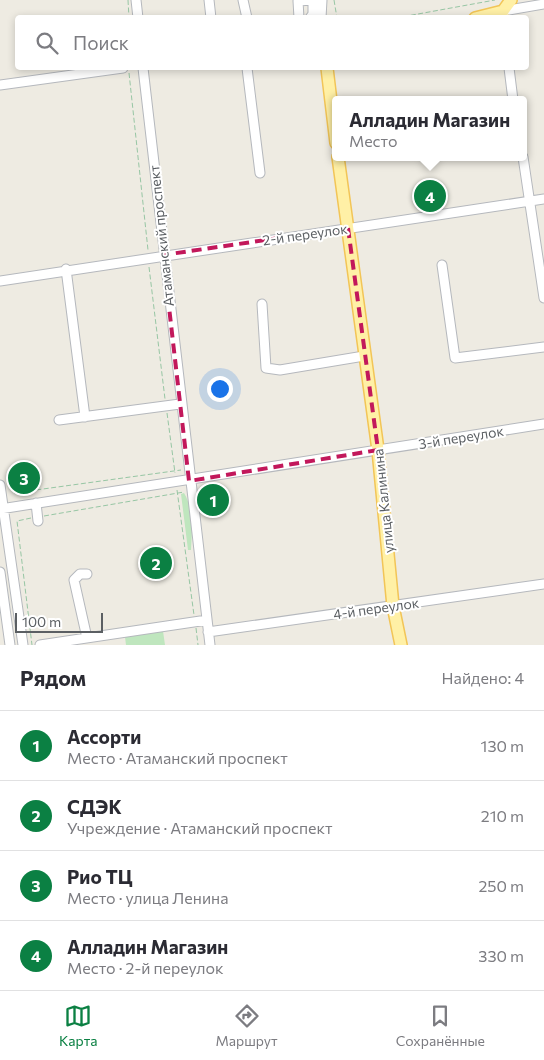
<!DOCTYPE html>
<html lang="ru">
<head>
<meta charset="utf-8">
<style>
	:root { --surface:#fff; --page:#f2f2f3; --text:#2b2b33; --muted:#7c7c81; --line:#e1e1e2; --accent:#0b8043 }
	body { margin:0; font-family:Commissioner,sans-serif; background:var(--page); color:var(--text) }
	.scale { position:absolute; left:15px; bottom:12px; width:88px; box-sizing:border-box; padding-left:5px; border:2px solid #5b5f63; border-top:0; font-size:14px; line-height:18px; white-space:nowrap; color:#5b5f63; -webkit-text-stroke:4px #fff; paint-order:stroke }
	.you { position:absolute; left:219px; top:388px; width:18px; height:18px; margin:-12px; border:4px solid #fff; border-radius:50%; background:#1a73e8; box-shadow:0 0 0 8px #1a73e833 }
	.badge { display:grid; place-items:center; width:32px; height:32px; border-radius:50%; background:var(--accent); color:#fff; font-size:16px; font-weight:700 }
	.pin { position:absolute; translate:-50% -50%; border:2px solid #fff; box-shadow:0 1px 5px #0006 }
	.popup { position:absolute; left:332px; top:96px; width:195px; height:65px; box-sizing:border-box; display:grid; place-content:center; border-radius:5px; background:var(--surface); filter:drop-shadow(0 1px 4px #0005); font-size:16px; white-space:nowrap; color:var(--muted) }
	.popup b { font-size:19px; color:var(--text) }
	.popup::after { content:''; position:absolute; left:50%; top:100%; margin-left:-10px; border:10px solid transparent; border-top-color:var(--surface) }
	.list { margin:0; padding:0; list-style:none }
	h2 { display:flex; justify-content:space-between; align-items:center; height:65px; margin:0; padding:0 20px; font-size:21px }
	h2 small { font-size:16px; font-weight:400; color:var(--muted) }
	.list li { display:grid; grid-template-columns:32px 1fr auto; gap:15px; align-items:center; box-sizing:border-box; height:70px; padding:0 20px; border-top:1px solid var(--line) }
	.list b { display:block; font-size:19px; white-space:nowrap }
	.list p { margin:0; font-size:16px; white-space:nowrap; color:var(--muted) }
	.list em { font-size:16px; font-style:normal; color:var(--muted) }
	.icon { flex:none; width:28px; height:28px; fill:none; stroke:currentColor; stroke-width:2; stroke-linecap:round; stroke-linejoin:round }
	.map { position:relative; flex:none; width:544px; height:645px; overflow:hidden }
	.search { position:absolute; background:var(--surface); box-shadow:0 2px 8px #0003; left:15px; right:15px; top:15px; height:55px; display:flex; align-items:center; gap:12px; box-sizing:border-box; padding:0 18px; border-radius:5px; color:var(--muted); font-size:19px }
	.sheet { height:345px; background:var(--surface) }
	nav { display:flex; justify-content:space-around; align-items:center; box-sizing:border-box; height:70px; border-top:1px solid var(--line); background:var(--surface); font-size:14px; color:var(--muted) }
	nav a { display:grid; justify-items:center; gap:2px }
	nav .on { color:var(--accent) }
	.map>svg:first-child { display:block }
	.green { fill:#bfe6be }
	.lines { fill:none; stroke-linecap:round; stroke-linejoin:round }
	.minor-casing { stroke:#b5b8bd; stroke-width:11 }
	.major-casing { stroke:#f2c557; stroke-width:14 }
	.path { stroke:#97c6a4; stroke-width:1; stroke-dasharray:5 2.5; stroke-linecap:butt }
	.minor { stroke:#fff; stroke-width:9 }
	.major { stroke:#fff0a6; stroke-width:11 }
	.marked { fill:none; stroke:#c2185b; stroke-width:4; stroke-dasharray:10 6; stroke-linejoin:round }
	.labels { text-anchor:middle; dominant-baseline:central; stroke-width:4; stroke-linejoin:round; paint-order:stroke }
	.street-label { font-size:14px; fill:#5b5f63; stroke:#fff }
</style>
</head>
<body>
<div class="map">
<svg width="544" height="645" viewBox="0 0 544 645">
	<rect width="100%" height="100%" fill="#eeebe2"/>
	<path class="green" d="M184,493C194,509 192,531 191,550H188L181,494Z
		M163,631L165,645H126L125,637Z"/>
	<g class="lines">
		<g class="minor-casing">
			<path id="minor" d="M136,0L138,18
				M209,0L211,18
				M243,0L247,18
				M299,18L298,1L313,0
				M310,18L313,14V0
				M321,18L322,0
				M503,18V11L544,4
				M143,68L210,645
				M247,68L260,173
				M509,68L513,100
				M0,85L123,68
				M523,157L544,298
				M442,265L455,358L544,347
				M66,269L85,417
				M0,281L544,199
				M262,304L266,368L280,370L364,356
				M59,420L180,404
				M0,485L23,645
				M36,503L38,521
				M0,509L544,424
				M0,572L10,645
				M208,632L544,584
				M87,638L74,580L80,574H87
				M40,645L207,620"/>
		</g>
		<g class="major-casing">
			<path id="major" d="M475,18L503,11L511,0
				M327,68L336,143
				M338,157L378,450L393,606L401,645"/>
		</g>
		<path class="path" d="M128,0L129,18
			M334,0L337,18
			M396,18L495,0
			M129,73L148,250
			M149,267L165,399
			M167,413L175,473
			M177,490L194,615
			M14,493L181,470
			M44,516L184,492
			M31,518L17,521L32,645
			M196,628L198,645"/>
		<use href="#minor" class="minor"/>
		<use href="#major" class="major"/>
	</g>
	<path class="marked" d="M348,228L378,450L189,481L163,255Z"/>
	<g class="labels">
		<g class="street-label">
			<text transform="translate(305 234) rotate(-8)">2-й переулок</text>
			<text transform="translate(161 236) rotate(-96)">Атаманский проспект</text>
			<text transform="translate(461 437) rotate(-9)">3-й переулок</text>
			<text transform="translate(383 501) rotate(-96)">улица Калинина</text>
			<text transform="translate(376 608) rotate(-8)">4-й переулок</text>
		</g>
	</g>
</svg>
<div class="scale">100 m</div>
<div class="you"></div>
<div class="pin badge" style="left:213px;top:500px">1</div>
<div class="pin badge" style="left:156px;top:563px">2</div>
<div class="pin badge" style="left:24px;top:478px">3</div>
<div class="pin badge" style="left:430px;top:196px">4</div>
<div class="popup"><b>Алладин Магазин</b>Место</div>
<div class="search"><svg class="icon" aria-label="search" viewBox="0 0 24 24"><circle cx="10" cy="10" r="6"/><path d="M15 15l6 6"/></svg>Поиск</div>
</div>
<section class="sheet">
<h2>Рядом<small>Найдено: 4</small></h2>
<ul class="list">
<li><span class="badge">1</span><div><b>Ассорти</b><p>Место · Атаманский проспект</p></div><em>130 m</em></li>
<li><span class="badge">2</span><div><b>СДЭК</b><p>Учреждение · Атаманский проспект</p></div><em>210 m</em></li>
<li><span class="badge">3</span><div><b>Рио ТЦ</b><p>Место · улица Ленина</p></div><em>250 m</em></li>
<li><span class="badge">4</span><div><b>Алладин Магазин</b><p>Место · 2-й переулок</p></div><em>330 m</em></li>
</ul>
</section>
<nav>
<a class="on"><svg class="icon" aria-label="map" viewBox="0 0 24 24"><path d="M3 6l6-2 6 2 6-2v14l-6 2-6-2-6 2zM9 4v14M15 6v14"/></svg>Карта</a>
<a><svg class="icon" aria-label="directions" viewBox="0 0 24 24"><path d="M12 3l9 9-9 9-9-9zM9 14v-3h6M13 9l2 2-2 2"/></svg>Маршрут</a>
<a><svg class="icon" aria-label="saved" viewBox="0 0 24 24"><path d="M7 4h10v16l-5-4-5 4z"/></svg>Сохранённые</a>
</nav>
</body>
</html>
